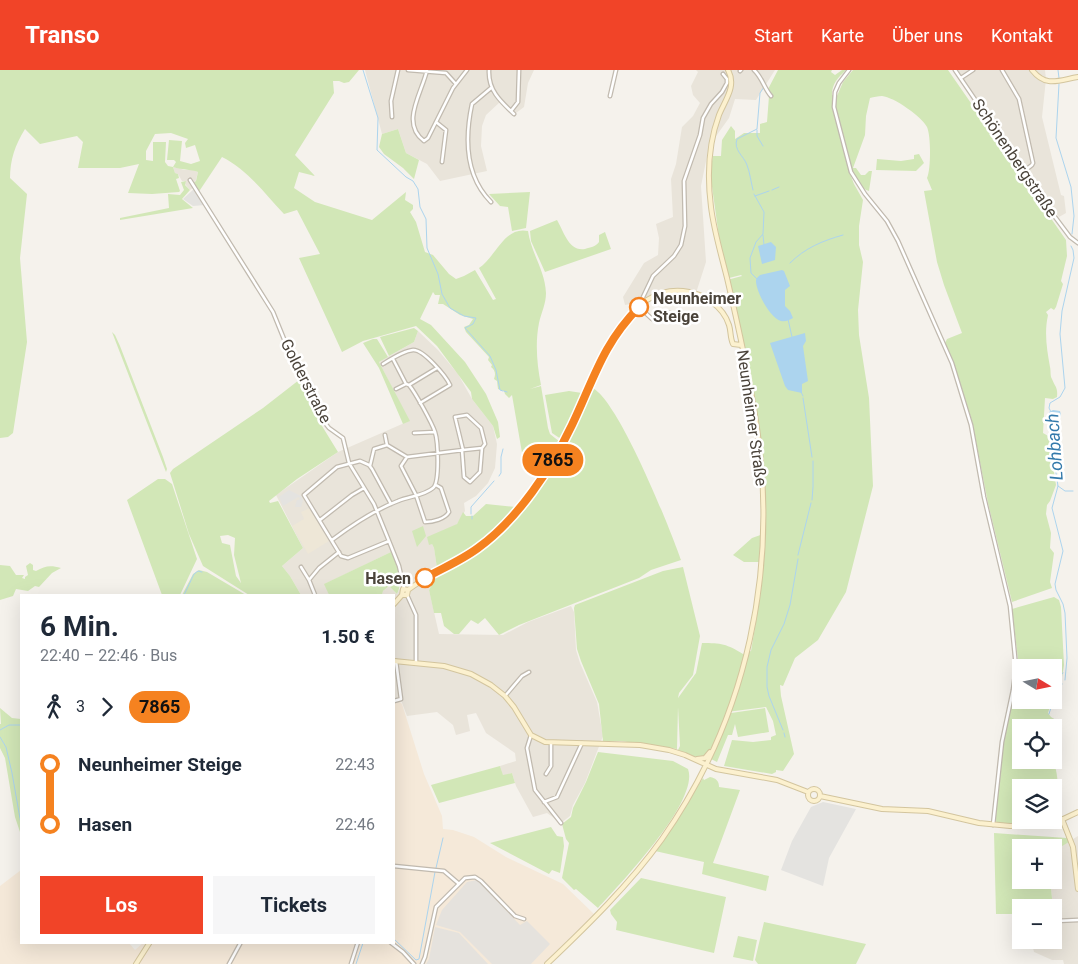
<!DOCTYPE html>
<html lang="de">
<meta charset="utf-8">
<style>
body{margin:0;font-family:Roboto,sans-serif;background:#f6f6f7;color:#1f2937;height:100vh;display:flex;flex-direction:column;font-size:19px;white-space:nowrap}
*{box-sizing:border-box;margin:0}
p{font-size:16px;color:#747a83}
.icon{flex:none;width:28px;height:28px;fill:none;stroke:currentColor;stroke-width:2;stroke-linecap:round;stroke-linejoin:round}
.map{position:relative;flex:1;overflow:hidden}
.sheet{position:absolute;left:20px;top:524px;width:375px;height:350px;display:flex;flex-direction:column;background:#fff;border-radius:0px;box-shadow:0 5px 20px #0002}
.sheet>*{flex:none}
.badge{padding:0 10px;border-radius:16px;font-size:18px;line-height:32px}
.needle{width:32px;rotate:100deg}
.controls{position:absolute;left:1012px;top:589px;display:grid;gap:10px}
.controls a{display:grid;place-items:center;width:50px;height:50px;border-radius:0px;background:#fff;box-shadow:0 5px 20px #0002;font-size:25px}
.map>.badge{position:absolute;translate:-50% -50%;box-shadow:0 0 0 2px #fff}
.legs{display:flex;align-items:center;gap:8px;height:55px;padding:0 20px;font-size:16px}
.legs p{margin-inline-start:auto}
.headline{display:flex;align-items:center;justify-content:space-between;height:85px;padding:0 20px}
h1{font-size:28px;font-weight:700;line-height:38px}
.cta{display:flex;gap:10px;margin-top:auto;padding:10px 20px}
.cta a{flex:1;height:58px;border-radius:0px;background:#f14428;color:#fff;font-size:20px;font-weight:700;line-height:58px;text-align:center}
.cta a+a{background:#f6f6f7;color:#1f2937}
ul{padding:0 20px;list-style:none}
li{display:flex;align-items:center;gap:18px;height:60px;font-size:19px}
li i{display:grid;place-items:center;width:8px;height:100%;margin:0 6px;background:currentColor}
li i::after{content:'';width:12px;height:12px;margin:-6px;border:4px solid;border-radius:50%;background:#fff}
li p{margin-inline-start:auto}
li:first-child i{background:linear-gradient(#0000 50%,currentColor 0)}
li:last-child i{background:linear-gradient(currentColor 50%,#0000 0)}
header{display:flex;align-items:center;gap:30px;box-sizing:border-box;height:70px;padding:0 25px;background:#f14428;color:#fff}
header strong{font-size:24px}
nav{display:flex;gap:28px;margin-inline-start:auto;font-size:18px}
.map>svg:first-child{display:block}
.residential{fill:#e9e4da}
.commercial{fill:#f5e9d9}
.industrial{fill:#e5e2dd}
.education{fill:#eee7d7}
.green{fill:#d2e7b7;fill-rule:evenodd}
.parking{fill:#e4e3e0}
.water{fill:#acd4ee}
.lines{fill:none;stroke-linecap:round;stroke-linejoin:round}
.stream{stroke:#acd4ee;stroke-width:1}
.street-casing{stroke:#c1baaf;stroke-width:5}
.secondary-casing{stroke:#d3c59e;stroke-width:6}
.street{stroke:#fff;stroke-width:2.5}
.secondary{stroke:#fcf1cf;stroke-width:4}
.line-1-casing{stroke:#fff;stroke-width:11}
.line-1{stroke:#f58220;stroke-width:8}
.stop-1-dot{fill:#fff;stroke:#f58220;stroke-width:2.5}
.labels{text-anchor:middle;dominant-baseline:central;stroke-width:5;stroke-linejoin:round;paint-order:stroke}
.street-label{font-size:16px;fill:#4a433a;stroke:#fff}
.stop-label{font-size:16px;font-weight:bold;fill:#4a433a;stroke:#fff;text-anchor:start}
.water-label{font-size:18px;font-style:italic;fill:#347aab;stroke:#fff}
</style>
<header>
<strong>Transo</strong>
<nav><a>Start</a><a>Karte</a><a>Über uns</a><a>Kontakt</a></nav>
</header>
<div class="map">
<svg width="1078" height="894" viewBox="0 0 1078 894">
<rect width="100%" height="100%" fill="#f5f2ec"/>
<path class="residential" d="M365 0H534L528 13 524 37 516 43 500 32 486 45 482 56 481 76 487 101 440 111 427 94 406 83 398 59 382 64Z
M696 0H775L756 30 735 29 729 48 709 76 701 116 706 192 696 223 681 218 662 222 644 229 636 234V233L625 235 623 227 644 193 658 185 659 168 656 154 673 147 671 109 676 94 682 57 693 46 700 33 693 25 691 16 698 2Z
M958 0H1045L1046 9 1042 47 1061 125 1064 126 1066 143 1059 147 978 33Z
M173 97 185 100H192L198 102 194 117 190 120 185 114 186 111H182L178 104 175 103Z
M418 261 438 280 458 304 472 329 493 356 497 374 495 398 488 413 476 426 464 433 465 441 457 454 432 474 434 478 438 504 429 520 439 564 503 565 528 552 563 539 571 536 574 542 576 580 580 593 597 632 603 666 585 713 573 735 570 746 561 753 547 743 533 747 516 716 512 703 503 706 500 696 516 691 515 683 486 663 476 643 467 645 470 661 456 665 453 655 437 642 407 646 401 630 394 631V525H382L383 521 389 516 397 524 401 516 397 495 391 482 325 514 329 525H301L290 506 282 496 303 478 276 425 338 382 409 351 379 292 414 272Z
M1078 766V894H1064L1063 890H1052L1034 882 1031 870H1054V838L1051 837H1053L1050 810H1054V781Z"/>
<path class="commercial" d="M400 632 402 634 424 704 442 746 443 759 453 760 474 767 506 787 563 814 594 844 543 894H0V816L21 800V872L129 873 135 880 144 872H394V633Z"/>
<path class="industrial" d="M477 810 520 855 527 851 550 874 531 894H492L460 862 436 855 442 840 467 812Z
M435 857 459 863 488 894H426L429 889Z"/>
<path class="education" d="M310 438 329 471 308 484 292 456 304 449 301 442Z"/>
<path class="green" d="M0 0H359L349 12 344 13 339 11H333L334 23 295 85 315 106 299 102 294 118 315 132 372 150 406 122 405 130 413 135V139L410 142 416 152 425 182 433 185 449 204 456 209 464 206 475 200 493 230 496 229 479 198C496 187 504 156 528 161 531 183 545 200 546 223 546 234 541 243 539 253 535 273 537 295 541 315L530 319 541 316 548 358 550 364 560 372 544 399 525 400 512 325 509 328 505 324 504 321 498 319 497 311 494 309C496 304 495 300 491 297L492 295 488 290 489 287 466 262 464 257 469 255 473 249 460 245 443 234H438L440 225H435L433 222 420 249 431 255 465 292 486 324 498 352 500 367 497 369 493 356 472 329 471 322 437 276 416 256 363 271 342 282 299 188 320 184 297 140 284 144C265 124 248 100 222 87L198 123 192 114 196 111 198 102C190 99 182 100 173 97L175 103 178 104 179 108 176 109 180 121 179 122 152 124 128 123 139 94 120 98H78L83 72 77 66 40 74 25 59C15 75 10 90 10 108L27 124 20 188 27 272 13 363 8 367 0 368ZM171 63 188 69 185 73 186 78 195 75 200 91 191 94 180 91 182 71 169 70 167 90H174L176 92 173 97 168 96 165 92 166 72H153V91L146 90V81L155 64Z
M778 0H832L831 2 835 5 842 0H846C838 8 832 13 832 25L837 26 843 12 853 0H948L1066 170 1067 186 1061 211 1063 214 1056 237 1054 240 1051 238 1046 242 1048 245C1044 263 1047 280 1050 297 1051 301 1050 306 1052 309 1055 317 1058 317 1057 327L1053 329 1045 328 1043 363 1050 367 1051 391 1053 396 1056 415 1050 431 1047 435 1046 444 1051 463 1050 478 1054 483 1050 512 1052 518 1012 532 988 433 972 351 958 307 945 273 947 269 962 263 944 215 937 192 924 121 932 120 927 108C931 99 931 66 927 57 922 47 894 27 882 26 878 26 874 27 870 28L866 46 865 65 853 98H856L861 105H865L869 101H872L869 121C860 119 855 107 852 99L849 101 854 114 863 130 859 156V175L863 192 858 240 859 265 869 328 873 416 846 522 818 570 795 588 783 616 780 615 781 626 794 684 783 701 776 700V702L772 704 724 696 732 670 753 672 771 670V667L776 665 773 651 766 637 727 642 712 677 702 687H696L678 680 680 676 678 637 677 679 621 671H603L599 634 581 591 577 579 574 538 575 535 663 501 683 497 700 566 693 605 679 623 678 628 696 603 702 573C721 573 727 574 743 584L751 581 760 527 764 492H744L733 485 752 468 766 463 763 398 756 351 727 210 742 206 741 205 729 208 719 167 710 102 713 86H721L722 70 731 56 735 61V69L744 63H760V54L767 52 769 26 766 23Z
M398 59 406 83 419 90 414 109 403 98 384 84 379 77 382 64Z
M919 84 924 93 916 101 876 100 877 89 901 91 914 89V85Z
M186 111 185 115 190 120 182 129 193 138 120 150V148L169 138 168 124 180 125 184 120 181 112Z
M530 122 526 158 512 161 508 137 500 136 489 124Z
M557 150C564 162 569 182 585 179 591 177 595 177 599 172V165L605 162 611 179 545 202 531 171 530 161Z
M414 258 418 261 414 272 389 286 380 267Z
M112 262 115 265 120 276 163 387 167 399 166 402Z
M373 269H377L388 287 379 292 410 351 403 354 379 298 363 273Z
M299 310H303L324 353 322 356 338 382 297 409 269 431 270 433 278 431 303 478 282 496 290 506 301 525H249L203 496 189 464 170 403 173 399 263 338ZM228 465 235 468 234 485 241 513 236 506 230 475 222 473 220 466Z
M590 317C616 323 671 461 681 490L651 500 639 508 519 555 499 565 485 548 478 554 471 550 459 564H454L444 556 441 543H434L429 520 438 503 491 469 543 408 557 388Z
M569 321 582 323 561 369 552 363 545 325Z
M158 409H165L172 414 197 489 180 525H162L127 430Z
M486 434 516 437 488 466 474 478 437 498 434 478 432 474 429 475 427 467 457 454 463 442 466 446H473Z
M423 456 426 466 417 477 412 461Z
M391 482C398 496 404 510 397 524L389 516 383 521 382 525H329L324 514Z
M30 493 33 495V500L36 501C45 496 50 495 61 498L52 503 39 517 35 516 28 521 16 519 13 526 0 530V495L10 496 16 505H24L22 508 25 509V507L28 505 26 496Z
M199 500 207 502 246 525H182L193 504Z
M1054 527 1059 530 1061 537 1064 595 1062 607V612L1059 614 1054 625V598H1021V630H1052L1048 643 1051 647 1056 650 1055 682 1054 658H1021V690H1052C1060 701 1058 733 1058 747 1045 759 1014 755 997 754L995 748 1003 670 1017 606 1018 589 1012 539ZM1021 718H1054V750H1021Z
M0 638 12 648 21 649V765L15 747 5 688 0 678V654H1Z
M765 638 769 662 738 667 735 654 732 665H728L717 692 711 689 731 643Z
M598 682 673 691 688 699C700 731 619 815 598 838L576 819 574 820 562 808 569 773 566 769 562 754 571 747 573 738 586 712Z
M500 696 503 705 512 703 515 713 439 733 431 715Z
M710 707C716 708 719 711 719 717L740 720 713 793 769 806 766 821 702 804 704 792 655 781 703 708 704 710Z
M551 757 557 766 563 767 564 776 560 803 552 800 549 804 490 773Z
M994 763 1067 768 1069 772 1054 781V778H1021V810H1050L1053 837 1021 838V844H996Z
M641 808 726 827 714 883 616 860 617 852 611 844 610 840Z
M764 852 866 874 856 894H758L755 890Z
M738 866 757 870 753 891 733 887Z"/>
<path class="parking" d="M195 118 205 135 193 136 183 129Z
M289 420 301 426 303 430 301 437H295L297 430H299L300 428 298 427 283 436 279 427Z
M823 732 856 739 829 788 823 816 781 800 792 771 811 737Z"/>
<path class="water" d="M771 172 776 177 775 190 762 194 758 176Z
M782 200 784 201 790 216 785 220V236L790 241 793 248C789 250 786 252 781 251 770 248 757 223 756 212 756 208 757 208 760 205Z
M805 263 806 271 803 276 808 311 802 314V323L788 320 785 316 770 273Z
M1053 340 1060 341 1061 345 1055 363C1049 358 1048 350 1049 342Z"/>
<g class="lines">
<path class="stream" d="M363 0 378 48 377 80 406 107 413 111 418 119 420 137 426 149 427 178 438 204 442 224 450 238 464 246 476 248 473 254 465 258 490 286 496 300 500 320 503 321
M1058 0 1059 8
M1059 14 1056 68 1071 117 1074 146 1072 164
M757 60V66L763 76
M753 120C751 112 750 103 747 95 744 86 733 80 737 69L757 59 760 23 764 17
M772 120 779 117
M754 124 764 142 763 164 756 172 750 188 751 203 757 209
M755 126 769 121
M763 165 764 175
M790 193C805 178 822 171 843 165
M788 249 792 267
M504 321 507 322
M801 322 803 326
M803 328 812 387
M1051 342 1049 338 1050 333 1060 327 1065 318 1060 264 1062 241 1074 188 1073 180 1071 176
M1053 361 1052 377 1058 416 1052 438 1063 481 1055 514 1056 520 1063 534 1065 543 1067 588 1065 610
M499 406 501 403V387L503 379
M1058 416 1065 421H1073
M812 430 813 417V391
M471 444V437L494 411
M472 446V449
M798 485 811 433
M184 525 194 504 198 501 202 502
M1054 608 1063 603
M1054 630 1062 614
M1049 644 1053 631
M0 660 9 655H21
M783 660 769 626 767 617V597L771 580 784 554 790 535 798 489
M784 663 785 667
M0 667 6 677 12 703 21 754
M436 798 443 768
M394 869 416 890 419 889 435 802
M356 894 363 873"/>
<defs>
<path id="street" d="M408 0 446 3 456 14
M427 0C422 23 400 53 424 71L428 68 453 18 467 0
M489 0C488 20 500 31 514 44
M754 0C762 7 764 18 771 26
M849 0 839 13 835 22 834 37 851 102 865 124 887 151 898 171 952 293 971 355 984 427 1010 536 1016 597 1013 620 1002 672 993 755
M955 0 1052 143 1070 167 1078 173
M1002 0 1019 29 1033 93 1032 95 1023 102
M740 1 741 0
M961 8 973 0
M491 18 472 34C465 67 465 106 491 132
M610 26 616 0
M511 41 518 32 519 0
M392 47 391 31 398 0
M436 52 446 60 442 92
M190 110 273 242 286 274 325 353 329 358 343 368 349 393 374 434 389 471 399 496 404 518
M643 233V227L653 206 674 186 681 175 685 156 684 111 700 65 703 48 711 34 722 22 727 13V9L723 4
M639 237 652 249 669 243 674 244
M393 289 406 314
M383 294C391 289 403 281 413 280 423 279 446 306 450 315L420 333
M409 315 437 298
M414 363 435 362
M385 365 387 375
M462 380 464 407 470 412 480 402 482 378
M370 396 374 379 387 375 407 387
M436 415 441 418 449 442C445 449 433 452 425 452L416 425 401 396 407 387 463 380 455 347 467 345 481 358 485 374 482 378 463 380
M320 450 352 425 364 418
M332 470C352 455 374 440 398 431 409 426 424 426 433 418 440 412 438 371 435 362 432 353 415 322 409 315L406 314 396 319
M389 471 348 488 341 486 304 425 337 397 360 391 369 395 372 399 391 434
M301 497 309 510
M315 525 309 510 319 498 339 482
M407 525 416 545V592
M505 626 522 606 529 602
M394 631 401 629 396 591
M531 665 527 678 535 720 561 753
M546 704 551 696V673
M544 732 557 727 582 673
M394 796 444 801 458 813
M1054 852 1056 851 1078 850
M1047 870V874
M390 872 403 882 414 894
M229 894 241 872
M351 894 358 872
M422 894 425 887 436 837 465 808 475 807 481 811 515 846 524 849"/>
<path id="secondary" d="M1032 0C1046 18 1059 10 1078 7
M408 520C427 505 450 497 470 484 494 469 513 445 531 423 548 402 560 379 572 355 592 311 621 215 683 221 703 223 723 236 729 255 731 261 730 268 733 274L741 275
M394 534 402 525 403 519 408 520 407 525H402
M394 591 444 596 471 604 491 615 505 626 514 637 531 665 545 672 640 675 669 680 685 685 716 699 777 710 808 722
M697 689 705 688 710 682
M808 725a6 6 0 1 1 12 0a6 6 0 1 1-12 0Z
M820 726 882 739 928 741 979 753 1010 756 1039 755 1061 750 1078 742
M1062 749 1073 777 1078 819
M136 894 150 872
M547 894C588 855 629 815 662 769 748 647 779 498 756 351 749 303 738 255 727 208 721 184 714 161 711 137 707 106 708 75 719 45 725 30 737 16 728 0"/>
</defs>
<use href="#street" class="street-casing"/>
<use href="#secondary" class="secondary-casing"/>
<use href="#street" class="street"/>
<use href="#secondary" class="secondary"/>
</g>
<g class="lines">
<defs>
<path id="line-1" d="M425 508C443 498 462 490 478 478 518 449 551 399 572 355 594 309 602 275 639 237"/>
</defs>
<use href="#line-1" class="line-1-casing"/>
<use href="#line-1" class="line-1"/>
</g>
<g class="stop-1-dot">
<circle cx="639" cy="237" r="9"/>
<circle cx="425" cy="508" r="9"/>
</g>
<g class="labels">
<g class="street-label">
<text transform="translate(1015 88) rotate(56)">Schönenbergstraße</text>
<text transform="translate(306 311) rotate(63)">Golderstraße</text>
<text transform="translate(752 348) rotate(82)">Neunheimer Straße</text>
</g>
<g class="stop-label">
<text x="653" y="228">Neunheimer<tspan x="653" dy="18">Steige</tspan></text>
<text x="411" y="508" text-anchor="end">Hasen</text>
</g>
<g class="water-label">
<text transform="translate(1054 377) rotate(-94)">Lohbach</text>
</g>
</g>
</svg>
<div class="controls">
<a><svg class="needle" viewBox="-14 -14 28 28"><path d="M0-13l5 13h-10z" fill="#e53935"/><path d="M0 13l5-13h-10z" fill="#747a83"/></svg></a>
<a><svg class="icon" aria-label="locate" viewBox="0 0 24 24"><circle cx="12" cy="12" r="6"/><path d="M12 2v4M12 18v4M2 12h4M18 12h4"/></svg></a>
<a><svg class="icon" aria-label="layers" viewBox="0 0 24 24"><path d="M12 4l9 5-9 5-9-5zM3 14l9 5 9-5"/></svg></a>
<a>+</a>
<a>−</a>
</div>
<b class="badge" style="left:553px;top:390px;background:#f58220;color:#111">7865</b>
<section class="sheet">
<div class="headline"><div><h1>6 Min.</h1><p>22:40 – 22:46 · Bus</p></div><b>1.50 €</b></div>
<div class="legs"><svg class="icon" aria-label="walk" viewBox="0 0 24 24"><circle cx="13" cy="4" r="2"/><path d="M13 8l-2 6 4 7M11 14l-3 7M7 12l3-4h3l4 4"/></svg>3<svg class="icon" aria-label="forward" viewBox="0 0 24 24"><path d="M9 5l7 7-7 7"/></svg><b class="badge" style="background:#f58220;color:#111">7865</b></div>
<ul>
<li><i style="color:#f58220"></i><b>Neunheimer Steige</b><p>22:43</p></li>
<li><i style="color:#f58220"></i><b>Hasen</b><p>22:46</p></li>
</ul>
<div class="cta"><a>Los</a><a>Tickets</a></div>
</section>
</div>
